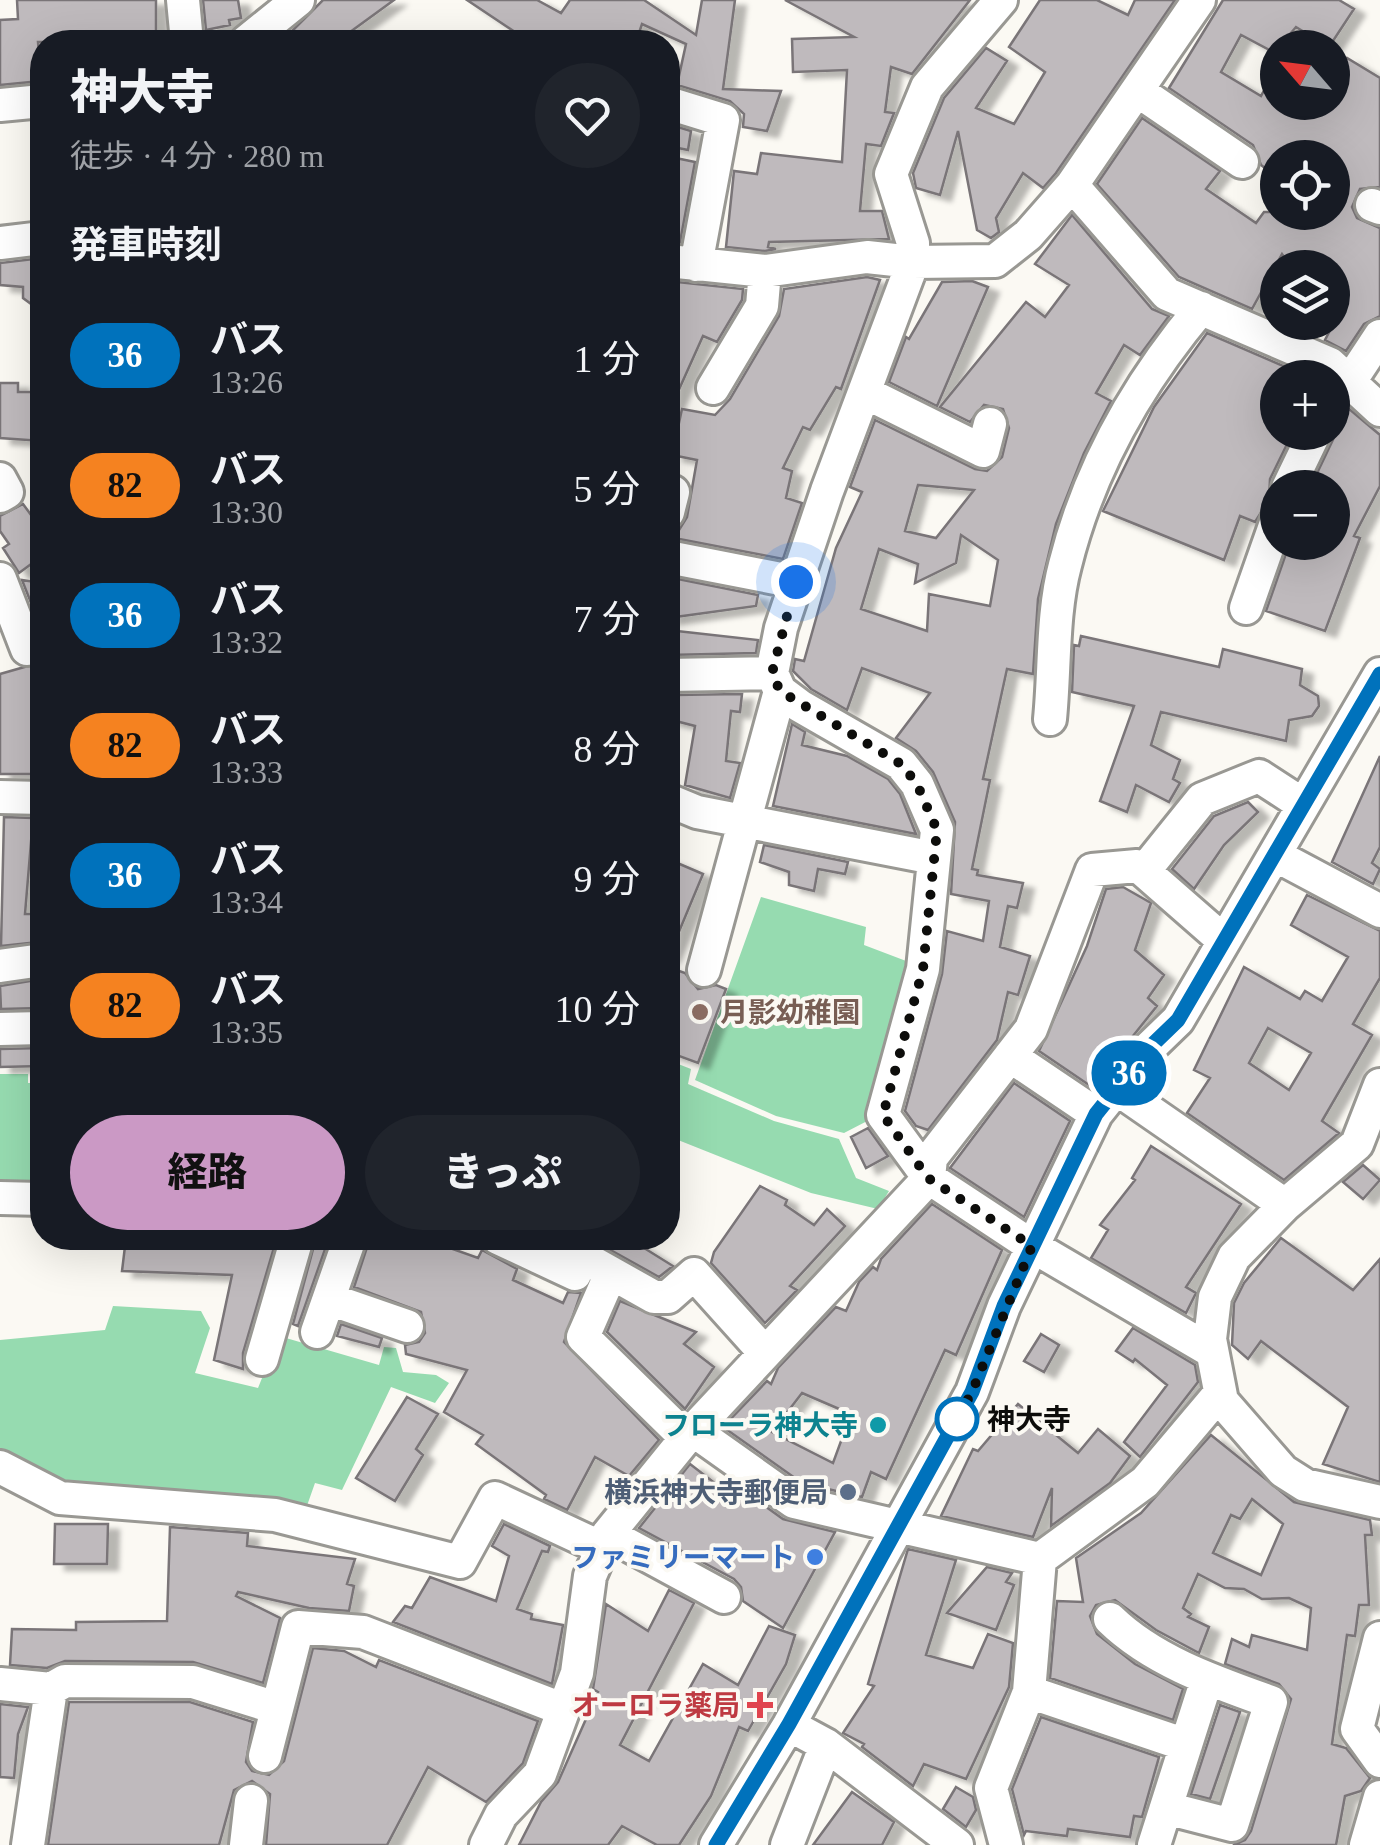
<!DOCTYPE html>
<html lang="ja">
<meta charset="utf-8">
<style>
body{margin:0;font-family:"Times New Roman","Noto Sans JP",serif;background:#20242c;color:#f1f3f6;height:100vh;display:flex;flex-direction:column;font-size:38px;white-space:nowrap}
*{box-sizing:border-box;margin:0}
p{font-size:32px;color:#9ea1a6}
.icon{flex:none;width:55px;height:55px;fill:none;stroke:currentColor;stroke-width:2;stroke-linecap:round;stroke-linejoin:round}
.map{position:relative;flex:1;overflow:hidden}
.side{position:absolute;left:30px;top:30px;width:650px;height:1220px;display:flex;flex-direction:column;background:#171b24;border-radius:40px;box-shadow:0 10px 40px #0002}
.side>*{flex:none}
.badge{padding:0 20px;border-radius:32px;font-size:35px;line-height:65px}
.needle{width:65px;rotate:298deg}
.fabs{position:absolute;left:1260px;top:30px;display:grid;gap:20px}
.fabs a{display:grid;place-items:center;width:90px;height:90px;border-radius:50%;background:#171b24;box-shadow:0 10px 40px #0002;font-size:50px}
.you{position:absolute;width:50px;height:50px;margin:-25px;border:8px solid #fff;border-radius:50%;background:#1a73e8;box-shadow:0 0 0 15px #1a73e833}
.map>.badge{position:absolute;translate:-50% -50%;box-shadow:0 0 0 5px #fff}
h2{padding:0 40px;font-size:38px;line-height:90px}
.round{display:grid;place-items:center;flex:none;width:105px;height:105px;border-radius:52px;background:#20242c}
.overview{display:flex;align-items:center;justify-content:space-between;height:170px;padding:0 40px}
h1{font-size:48px;font-weight:800;line-height:75px}
.action{display:flex;gap:20px;margin-top:auto;padding:20px 40px}
.action a{flex:1;height:115px;border-radius:60px;background:#cb99c5;color:#111;font-size:40px;font-weight:800;line-height:115px;text-align:center}
.action a+a{background:#20242c;color:#f1f3f6}
ul{padding:0;list-style:none}
li{display:flex;align-items:center;gap:30px;height:130px;padding:0 40px}
li div{flex:1}
li b{display:block;font-size:38px}
li em{font-style:normal}
li .badge{min-width:110px;font-weight:700;text-align:center}
.map>svg:first-child{display:block}
.green{fill:#96dbb0}
.building{fill:#bfbabd;stroke:#7a7578;stroke-width:2.5;fill-rule:evenodd;filter:url(#shadow)}
.lines{fill:none;stroke-linecap:round;stroke-linejoin:round}
.minor-casing{stroke:#999893;stroke-width:38}
.minor{stroke:#fff;stroke-width:32}
.line-casing{stroke:#fff;stroke-width:22}
.line{stroke:#0072bc;stroke-width:15}
.walk{stroke:#0d0d0b;stroke-width:10;stroke-dasharray:0 18}
.education-dot{fill:#8d6e63;stroke:#fbf9f3;stroke-width:4}
.stop-dot{fill:#fff;stroke:#0072bc;stroke-width:5}
.culture-dot{fill:#0f9aa8;stroke:#fbf9f3;stroke-width:4}
.service-dot{fill:#5c6f8a;stroke:#fbf9f3;stroke-width:4}
.shop-dot{fill:#3f7fe0;stroke:#fbf9f3;stroke-width:4}
.health-dot{fill:#e0444e;stroke:#fbf9f3;stroke-width:4}
.labels{text-anchor:middle;dominant-baseline:central;stroke-width:8;stroke-linejoin:round;paint-order:stroke}
.education-label{font-size:28px;font-weight:bold;fill:#785e54;stroke:#fbf9f3;text-anchor:start}
.stop-label{font-size:28px;font-weight:bold;fill:#0d0d0b;stroke:#fbf9f3;text-anchor:start}
.culture-label{font-size:28px;font-weight:bold;fill:#0d838f;stroke:#fbf9f3;text-anchor:end}
.service-label{font-size:28px;font-weight:bold;fill:#4e5e75;stroke:#fbf9f3;text-anchor:end}
.shop-label{font-size:28px;font-weight:bold;fill:#366cbe;stroke:#fbf9f3;text-anchor:end}
.health-label{font-size:28px;font-weight:bold;fill:#be3a42;stroke:#fbf9f3;text-anchor:end}
</style>
<div class="map">
<svg width="1380" height="1845" viewBox="0 0 1380 1845">
<defs>
<filter id="shadow"><feDropShadow dx="11" dy="6" stdDeviation="2.5" flood-color="#0004"/></filter>
</defs>
<rect width="100%" height="100%" fill="#fbf9f3"/>
<path class="green" d="M761 897 866 927 864 945 914 964 873 1118 844 1133 776 1116 695 1080Z
M668 1060 691 1069 688 1084 774 1121 839 1139 856 1178 889 1191 878 1209 811 1193 668 1136Z
M0 1074H28V1083H42V1191H0Z
M113 1306 201 1311 210 1328 195 1373 258 1388 279 1336 379 1365 384 1347 396 1348 403 1372 436 1375 449 1383 435 1403 391 1387 342 1490 315 1483 303 1517 60 1492 0 1460V1340L105 1330Z"/>
<path class="building" d="M17 0H156V42H38L41 81 0 85V20L18 19Z
M203 0H238L241 18 229 20 230 25 206 30Z
M323 0H394L346 35 352 42H301L292 31Z
M467 0H537L561 13 570 0H644L696 35 702 0H735L723 89 781 91 767 131 743 127 744 114 730 101 677 85 686 44 642 24 636 42H530Z
M785 0H970L912 74 891 67 885 112 894 113 881 146 866 144 860 211H882L889 239 769 242 768 247 776 249 765 251 726 247 734 171 757 174 761 153 842 162 847 70 793 72 792 39 854 37Z
M1040 0H1097L1128 15 1135 0H1175L1056 173 1043 188 1023 173 996 218 999 232 991 238 977 230 958 131 940 195 916 188 913 173 944 98 986 48 1007 61 976 108 1014 124 1045 72 1009 47Z
M1223 0H1339L1354 9 1329 47 1296 27 1278 48 1277 54 1241 35 1221 72 1261 96 1278 64V102H1332V82L1347 58 1380 78V187L1360 189 1352 207 1357 218 1380 228V316L1364 324 1346 351 1325 340 1348 296 1332 287V268H1292L1282 254 1252 309 1179 277 1097 184 1142 118 1220 171 1206 189 1256 223 1264 212H1332V194L1345 180 1332 171V158H1278V178L1261 165 1253 145 1169 88Z
M668 124 691 131 688 150 668 146Z
M671 157 695 162 680 242 668 241Z
M1072 215 1152 309 1169 316 1140 355 1124 345 1096 393 1111 401 1084 453 1056 524 1038 599 1033 674 1007 669 983 779 990 780 972 869 978 870 977 875 1023 883 1017 908 1008 906 1000 947 1030 956 1018 995 1008 992 997 1040 928 1130 916 1126 905 1111 942 974 947 931 983 941 989 901 951 894 955 822 933 772 916 751 896 738 930 693 862 668 847 710 811 689 793 671 795 659 804 661 836 548 862 492 850 487 875 420 975 469 987 471 1002 457 1009 428 1003 409 984 405 970 422 940 407 1026 302 1045 317 1069 285 1035 264ZM918 485 974 490 936 538 905 531ZM961 535 998 560 990 606 929 594 927 631 861 609 879 549 918 564 915 583 956 563Z
M42 258V312L23 298V287L0 285V263Z
M867 277 880 280 841 389 836 387 810 430 803 427 783 468 792 471 786 498 802 503 783 559 674 538 687 517 697 460 672 455 682 409 715 415 730 399 779 316 784 289Z
M668 281 743 289 742 300 717 342 703 336 668 414Z
M972 281 988 287 937 406 889 382 906 337 909 339 942 282Z
M1207 333 1311 378H1278V432H1293L1270 479 1269 500 1255 522 1240 516 1224 560 1103 511 1154 407Z
M0 383H18V392H42V441L0 438Z
M1348 408 1380 435V486L1354 536 1360 538 1325 631 1266 611 1290 542H1332V488H1310Z
M23 504 42 530V556L19 573 3 548 9 544 0 531V516Z
M668 577 758 595 756 606 668 618Z
M22 580 42 583V610L33 608Z
M668 630 758 640 756 653 668 655Z
M1081 636 1219 667 1223 649 1302 669 1300 685 1318 696 1319 706 1312 716 1289 720 1286 741 1161 712 1151 745 1180 760 1173 779 1180 783 1169 802 1136 785 1127 812 1100 801 1134 706 1072 692 1074 645 1079 646Z
M42 662V774H0V674Z
M742 694 740 712 731 711 726 761 740 763 730 798 685 785 695 726 668 719 673 695Z
M792 724 805 732 802 745 847 756 888 779 900 794 916 834 773 806Z
M1380 756V847L1372 863 1380 869 1373 884 1332 862Z
M1248 802 1258 812 1224 845 1194 889 1172 869 1214 816Z
M4 817 33 818 25 914H40L39 942 1 946Z
M764 845 848 862 845 874 818 869 814 891 789 885V872L760 862Z
M668 859 703 874 668 958Z
M1123 887 1151 903 1135 950 1164 975 1148 998 1157 1006 1092 1087 1039 1051 1087 946 1106 889Z
M1307 895 1380 931V978L1353 1024 1372 1035 1322 1121 1339 1133 1284 1180 1187 1113 1210 1078 1194 1070 1244 967 1300 999 1305 991 1322 1001 1348 957 1291 925ZM1268 1028 1311 1053 1289 1090 1249 1063Z
M668 967 685 973 698 989 716 985 726 989 698 1063 668 1052Z
M42 979V1008L1 1009 0 986Z
M42 1048V1066L0 1067V1049Z
M1014 1083 1070 1121 1024 1217 950 1168Z
M868 1128 888 1156 866 1168 851 1137Z
M1151 1146 1241 1204 1186 1287 1196 1293 1186 1313 1091 1258 1108 1230 1100 1225 1135 1180 1132 1178Z
M1363 1165 1380 1180 1363 1199 1343 1182Z
M760 1186 787 1200 785 1205 814 1225 827 1209 845 1226 790 1286 797 1290 765 1323 711 1263 714 1252Z
M932 1204 1002 1250 956 1355 945 1350 886 1479 871 1472 862 1497 802 1483 723 1427 767 1381 771 1384 778 1368 836 1307 846 1311 859 1282 873 1267 877 1270 881 1259ZM802 1393 851 1414 833 1463 772 1432Z
M126 1238H249L275 1244 243 1353V1369L214 1360 232 1275 122 1271Z
M316 1238H329L298 1326 293 1324Z
M370 1238H435L433 1242 478 1258 482 1250 517 1269 513 1280 563 1303 568 1292 581 1293 564 1342 659 1440 629 1476 595 1457 567 1510 544 1499 546 1495 476 1444 483 1435 444 1412 467 1370 406 1354 405 1345 419 1342 425 1333 421 1312 354 1287Z
M589 1238H628L673 1266 659 1277Z
M1281 1238 1353 1290 1380 1259V1482L1323 1464 1348 1407 1261 1341 1248 1359 1232 1345 1234 1303 1244 1283Z
M620 1301 696 1332 684 1344 714 1367 685 1409 607 1332Z
M341 1324 382 1338 379 1347 337 1336Z
M1133 1328 1195 1365 1198 1382 1140 1457 1124 1442 1167 1385 1135 1359 1133 1362 1116 1351Z
M1041 1334 1059 1345 1044 1372 1024 1361Z
M407 1397 438 1414 416 1449 423 1455 395 1501 356 1478Z
M1018 1404 1078 1453 1098 1429 1130 1456 1110 1483 1051 1526 1052 1488 1033 1537 941 1516 973 1449 978 1451Z
M1211 1435 1294 1502 1370 1520 1372 1535H1365L1369 1605H1359L1355 1636 1347 1635 1332 1744 1346 1748 1370 1778 1361 1791 1345 1796 1336 1845H1233L1245 1840 1251 1831 1291 1699 1279 1684 1225 1664 1232 1639 1249 1647 1252 1635 1307 1650 1311 1608 1289 1598 1262 1599 1244 1589 1225 1588 1198 1574 1183 1608 1191 1614 1188 1617 1209 1627 1199 1653 1156 1630 1115 1600 1096 1605 1090 1616 1097 1634 1135 1664 1183 1689 1173 1720 1050 1678 1057 1601 1083 1602 1076 1558 1141 1513ZM1252 1499 1283 1524 1261 1575 1213 1553 1231 1515 1240 1519Z
M690 1464 738 1501 744 1491 783 1519 835 1532 783 1628 743 1601 741 1587 734 1579 639 1528Z
M55 1524H108L107 1564H54Z
M504 1524 550 1546 548 1552 542 1551 517 1609 532 1614 531 1619 563 1625 552 1684 393 1622 405 1606 412 1608 430 1577 496 1601 509 1556 492 1546Z
M170 1527 248 1533 247 1546 355 1559 347 1584 354 1586 349 1611 309 1608 238 1592 236 1596 280 1618 263 1683 193 1662 65 1661 47 1668 10 1665 12 1629 76 1630V1622L167 1621Z
M908 1549 956 1560 926 1655 973 1668 988 1634 1013 1643 1009 1687 966 1779 924 1764 913 1786 862 1747 864 1744 843 1733 874 1686 868 1684Z
M987 1567 1012 1573 1006 1582 1014 1585 996 1630 947 1613Z
M669 1590 694 1603 620 1745 649 1761 703 1664 738 1685 769 1626 795 1635 786 1664 748 1731 739 1727 711 1796 679 1845H657L622 1826 608 1845H519L541 1802 558 1782 598 1692 593 1689 606 1604 648 1631Z
M313 1648 344 1651 376 1667 379 1660 538 1721 523 1763 486 1802 428 1767 387 1845H266L270 1794 252 1781 234 1790 219 1845H48L69 1702H190L253 1722 246 1762 252 1771 269 1775 284 1761Z
M0 1704 28 1707 18 1734 14 1778 0 1777Z
M1220 1705 1240 1712 1210 1799 1191 1794Z
M1041 1717 1159 1757 1142 1817 1134 1816 1130 1837 1068 1829 1067 1836 1026 1831 1024 1835 1012 1789Z
M956 1787 973 1797 976 1810 966 1827 943 1809Z
M852 1792 894 1822 882 1845H813Z"/>
<g class="lines">
<defs>
<path id="minor" d="M183 0 187 42
M1001 0 927 87 891 174 913 243V262L827 491 781 628 772 673 780 691 800 706 901 764 917 784 937 830 923 969 883 1115 929 1178 1032 1246 1211 1351
M246 42 298 0
M1138 91 1242 162
M668 103 723 120 696 265
M0 105 42 101
M1072 185 1167 294 1330 364 1380 410
M1372 205 1380 208
M0 243 42 238
M668 261 765 271 867 257 913 262 995 261 1028 235 1072 185 1199 0
M1349 383 1380 336
M713 388 762 306 765 271
M866 393 983 451 990 424
M0 479 7 492 0 496
M1288 488 1315 432
M668 512 673 492
M668 557 796 582
M0 579 27 649
M1246 608 1278 517
M668 675 772 673
M1050 719C1055 669 1052 613 1065 565 1089 469 1138 383 1201 308
M0 797 42 798
M668 800 697 812 934 858
M1275 855 1380 911
M1144 871 1224 941
M0 966 35 961
M704 970 780 691
M0 1029 42 1028
M1010 1056 1096 1114
M1380 1085 1357 1144 1285 1205 1234 1257 1215 1297 1210 1339 1222 1401 1283 1471 1305 1485 1380 1502
M1116 1088 1285 1205
M0 1198 42 1199
M498 1238 575 1274
M549 1238 654 1297H668L694 1274 765 1353
M611 1273 583 1337 686 1438
M329 1299 407 1326
M317 1332 350 1238
M262 1359 297 1238
M694 1431 794 1502 1040 1559
M0 1467 60 1498 275 1515 460 1562 495 1498 602 1548
M608 1534 724 1597
M1110 1619C1153 1661 1215 1682 1271 1702L1232 1825 1166 1808
M1380 1638 1357 1729 1380 1761
M0 1684 51 1689
M1029 1692 1186 1745
M789 1725 826 1745 957 1845
M265 1756 298 1627 363 1632 562 1709
M28 1845 51 1689 65 1681 193 1682 277 1708
M246 1845 251 1801
M486 1845 501 1815 540 1774 577 1673 590 1576 608 1534 686 1438 929 1178 931 1158 1031 1029 1092 870 1137 866 1144 871 1202 799 1259 776 1302 804
M716 1845 789 1725 972 1392 1004 1306 1096 1114 1148 1049 1178 1020 1380 674
M787 1845 826 1745
M1006 1845 991 1788 1029 1692 1040 1559 1145 1482 1220 1393
M1154 1845 1207 1679
M1366 1845 1380 1797"/>
</defs>
<use href="#minor" class="minor-casing"/>
<use href="#minor" class="minor"/>
</g>
<g class="lines">
<defs>
<path id="line" d="M716 1845 789 1724 972 1392 1004 1306 1096 1114 1148 1049 1178 1020 1380 674"/>
</defs>
<use href="#line" class="line-casing"/>
<use href="#line" class="line"/>
<path class="walk" d="M796 582 772 673 780 691 901 764 917 784 937 830 923 969 883 1115 928 1178 1032 1246 972 1392 953 1426 957 1419"/>
</g>
<circle class="education-dot" cx="700" cy="1012" r="10"/>
<circle class="stop-dot" cx="957" cy="1419" r="20"/>
<circle class="culture-dot" cx="878" cy="1425" r="10"/>
<circle class="service-dot" cx="848" cy="1492" r="10"/>
<circle class="shop-dot" cx="815" cy="1557" r="10"/>
<path class="health-dot" d="M755 1690h10v10h10v10h-10v10h-10v-10h-10v-10h10z"/>
<g class="labels">
<g class="education-label">
<text x="720" y="1012">月影幼稚園</text>
</g>
<g class="stop-label">
<text x="987" y="1419">神大寺</text>
</g>
<g class="culture-label">
<text x="858" y="1425">フローラ神大寺</text>
</g>
<g class="service-label">
<text x="828" y="1492">横浜神大寺郵便局</text>
</g>
<g class="shop-label">
<text x="795" y="1557">ファミリーマート</text>
</g>
<g class="health-label">
<text x="740" y="1705">オーロラ薬局</text>
</g>
</g>
</svg>
<div class="fabs">
<a><svg class="needle" viewBox="-14 -14 28 28"><path d="M0-13l5 13h-10z" fill="#e53935"/><path d="M0 13l5-13h-10z" fill="#9ea1a6"/></svg></a>
<a><svg class="icon" aria-label="locate" viewBox="0 0 24 24"><circle cx="12" cy="12" r="6"/><path d="M12 2v4M12 18v4M2 12h4M18 12h4"/></svg></a>
<a><svg class="icon" aria-label="layers" viewBox="0 0 24 24"><path d="M12 4l9 5-9 5-9-5zM3 14l9 5 9-5"/></svg></a>
<a>+</a>
<a>−</a>
</div>
<div class="you" style="left:796px;top:582px"></div>
<b class="badge" style="left:1129px;top:1073px;background:#0072bc;color:#fff">36</b>
<section class="side">
<div class="overview"><div><h1>神大寺</h1><p>徒歩 · 4 分 · 280 m</p></div><a class="round"><svg class="icon" aria-label="heart" viewBox="0 0 24 24"><path d="M12 20l-8-8c-3-5 5-10 8-4 3-6 11-1 8 4z"/></svg></a></div>
<h2>発車時刻</h2>
<ul>
<li><span class="badge" style="background:#0072bc;color:#fff">36</span><div><b>バス</b><p>13:26</p></div><em>1 分</em></li>
<li><span class="badge" style="background:#f58220;color:#111">82</span><div><b>バス</b><p>13:30</p></div><em>5 分</em></li>
<li><span class="badge" style="background:#0072bc;color:#fff">36</span><div><b>バス</b><p>13:32</p></div><em>7 分</em></li>
<li><span class="badge" style="background:#f58220;color:#111">82</span><div><b>バス</b><p>13:33</p></div><em>8 分</em></li>
<li><span class="badge" style="background:#0072bc;color:#fff">36</span><div><b>バス</b><p>13:34</p></div><em>9 分</em></li>
<li><span class="badge" style="background:#f58220;color:#111">82</span><div><b>バス</b><p>13:35</p></div><em>10 分</em></li>
</ul>
<div class="action"><a>経路</a><a>きっぷ</a></div>
</section>
</div>
